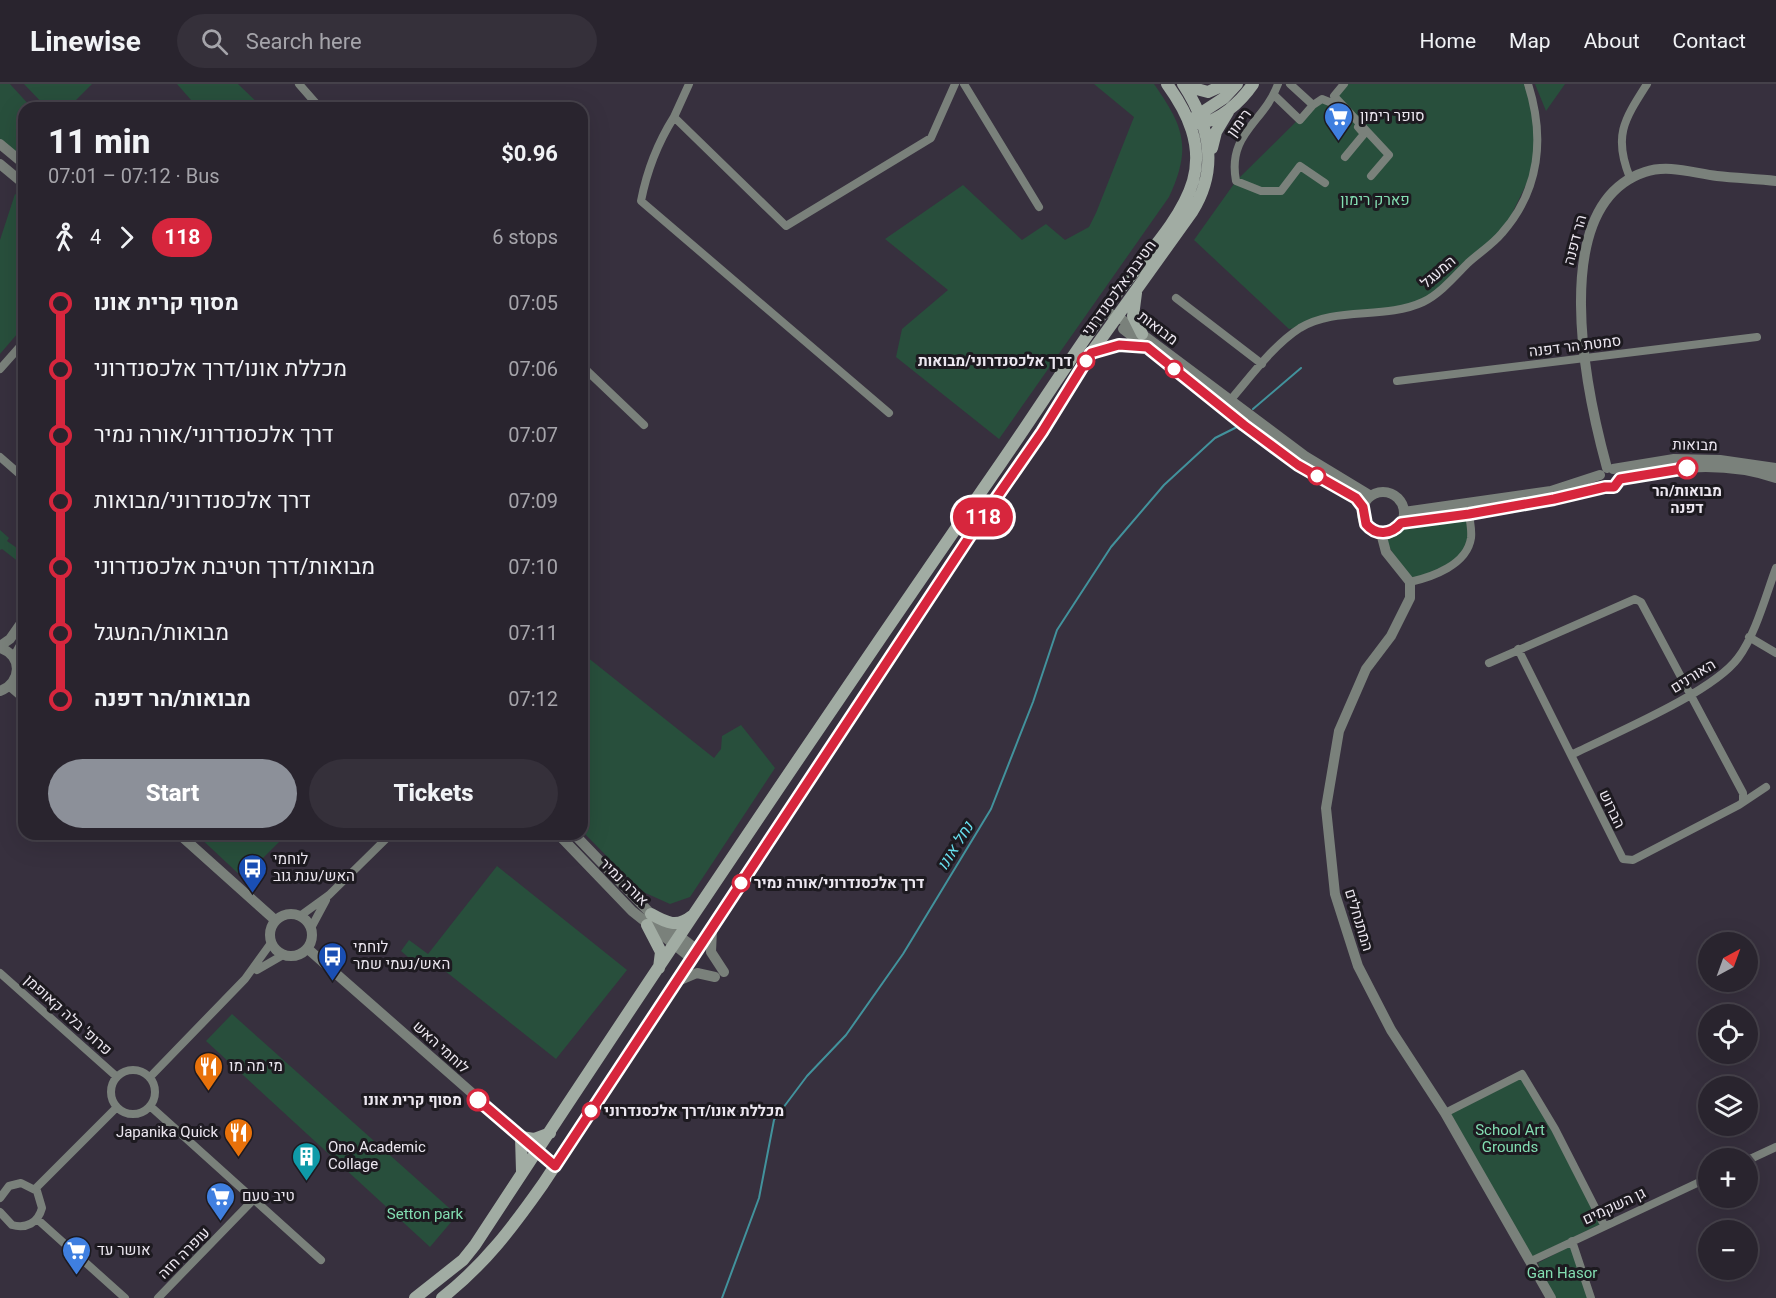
<!DOCTYPE html>
<meta charset="utf-8">
<style>
body{margin:0;font-family:Roboto,Heebo,sans-serif;background:#35303a;color:#f1f3f6;height:100vh;display:flex;flex-direction:column;font-size:22px;white-space:nowrap}
*{box-sizing:border-box;margin:0}
p{font-size:20px;color:#a5a4aa}
.icon{flex:none;width:33px;height:33px;fill:none;stroke:currentColor;stroke-width:2;stroke-linecap:round;stroke-linejoin:round}
.map{position:relative;flex:1;overflow:hidden}
.sheet{position:absolute;left:18px;top:18px;width:570px;height:738px;display:flex;flex-direction:column;background:#29242e;border-radius:18px;box-shadow:0 6px 24px #0002,0 0 0 2px #45414a}
.sheet>*{flex:none}
.badge{padding:0 12px;border-radius:20px;font-size:21px;line-height:39px}
.needle{width:39px;rotate:41deg}
.buttons{position:absolute;left:1698px;top:848px;display:grid;gap:12px}
.buttons a{display:grid;place-items:center;width:60px;height:60px;border-radius:50%;background:#29242e;box-shadow:0 6px 24px #0002,0 0 0 2px #45414a;font-size:30px}
.map>.badge{position:absolute;translate:-50% -50%;box-shadow:0 0 0 3px #fff}
.legs{display:flex;align-items:center;gap:9px;height:66px;padding:0 30px;font-size:20px}
.legs p{margin-inline-start:auto}
.overview{display:flex;align-items:center;justify-content:space-between;height:102px;padding:0 30px}
h1{font-size:33px;font-weight:800;line-height:45px}
.primary-button{display:flex;gap:12px;margin-top:auto;padding:12px 30px}
.primary-button a{flex:1;height:69px;border-radius:36px;background:#8c9099;color:#fff;font-size:24px;font-weight:800;line-height:69px;text-align:center}
.primary-button a+a{background:#35303a;color:#f1f3f6}
ul{padding:0 30px;list-style:none}
li{display:flex;align-items:center;gap:21px;height:66px;font-size:22px}
li i{display:grid;place-items:center;width:9px;height:100%;margin:0 8px;background:currentColor}
li i::after{content:'';width:15px;height:15px;margin:-8px;border:4px solid;border-radius:50%;background:#29242e}
li p{margin-inline-start:auto}
li:first-child i{background:linear-gradient(#0000 50%,currentColor 0)}
li:last-child i{background:linear-gradient(currentColor 50%,#0000 0)}
header{display:flex;align-items:center;gap:36px;box-sizing:border-box;height:84px;padding:0 30px;background:#29242e;border-bottom:2px solid #45414a}
header strong{font-size:28px}
nav{display:flex;gap:33px;margin-inline-start:auto;font-size:21px}
.search{width:420px;height:54px;background:#35303a;display:flex;align-items:center;gap:15px;box-sizing:border-box;padding:0 21px;border-radius:33px;color:#a5a4aa;font-size:22px}
.map>svg:first-child{display:block}
.green{fill:#284f3c}
.lines{fill:none;stroke-linecap:round;stroke-linejoin:round}
.stream{stroke:#42929c;stroke-width:2}
.minor{stroke:#7a817b;stroke-width:8}
.tertiary{stroke:#7a817b;stroke-width:10}
.secondary{stroke:#a1aca3;stroke-width:12}
.line-1-casing{stroke:#fff;stroke-width:14}
.line-1{stroke:#d7263d;stroke-width:9}
.stop-1-dot{fill:#fff;stroke:#d7263d;stroke-width:3}
.labels{text-anchor:middle;dominant-baseline:central;stroke-width:6;stroke-linejoin:round;paint-order:stroke}
.poi-label{font-size:15px;fill:#ece7f0;stroke:#1d1a20;text-anchor:start}
.street-label{font-size:15px;fill:#ece7f0;stroke:#1d1a20}
.park-label{font-size:15px;fill:#83deb2;stroke:#1d1a20}
.stop-label{font-size:15px;font-weight:bold;fill:#ece7f0;stroke:#1d1a20;text-anchor:end}
.water-label{font-size:16px;font-style:italic;fill:#68dfee;stroke:#1d1a20}
</style>
<header>
<strong>Linewise</strong>
<div class="search"><svg class="icon" aria-label="search" viewBox="0 0 24 24"><circle cx="10" cy="10" r="6"/><path d="M15 15l6 6"/></svg>Search here</div>
<nav><a>Home</a><a>Map</a><a>About</a><a>Contact</a></nav>
</header>
<div class="map">
<svg width="1776" height="1214" viewBox="0 0 1776 1214">
<rect width="100%" height="100%" fill="#37303e"/>
<path class="green" d="M0 0H10L32 24H24V83L0 62Z
M24 0H92L68 24H47Z
M177 0H238L263 24H198Z
M1094 0H1154C1184 43 1192 63 1169 113L999 355 896 273 902 245 948 206 885 155 963 101 1022 156 1046 140 1065 156 1089 143 1096 129 1134 33Z
M1342 0H1528L1538 76 1502 150 1424 218 1289 245 1194 156 1236 97 1313 21 1334 12Z
M1535 0H1565L1546 27Z
M15 110 24 116V242L0 270V156Z
M1469 430 1471 455 1461 474 1410 498 1381 449 1391 448 1401 439Z
M0 446 9 454 7 457 24 469V482L2 465 0 466Z
M582 569 714 674 721 665 722 652 741 641 775 684 690 813 670 820 641 807 582 747Z
M196 750H287L243 794Z
M497 782 627 886 556 975 430 875 422 885 401 867 409 856 428 870Z
M232 930 457 1131 430 1163 206 957Z
M1522 990 1601 1140 1532 1173 1445 1029Z
M1572 1161 1591 1214H1551L1538 1179Z"/>
<g class="lines">
<path class="stream" d="M1253 325 1301 284
M722 1214 759 1114 774 1036 807 992 846 951 903 870 991 725 1033 618 1057 546 1111 463 1164 401 1215 354 1237 343"/>
<path class="minor" d="M299 0 320 24
M689 0 674 33 786 142 931 54 955 0
M964 0 1039 123
M1278 0C1264 39 1227 49 1236 97L1261 107H1281L1300 82 1325 99
M1344 0 1334 12 1389 71 1371 92
M1274 11 1300 36 1313 21 1290 0
M1313 21 1322 15 1337 21
M674 33C657 60 647 86 641 117L889 329
M1345 73 1364 50 1358 43
M1630 94C1613 52 1624 36 1647 0
M1176 214 1262 280
M582 282 644 341
M0 285 24 258
M1397 297 1757 253
M1227 320C1249 295 1272 262 1300 244 1336 222 1384 236 1423 218 1440 210 1455 192 1468 179 1479 169 1493 160 1502 149 1540 106 1545 53 1528 0
M0 373 24 394
M1410 498C1432 493 1467 481 1471 454 1472 446 1470 438 1469 430
M1749 553 1776 569
M1518 565 1623 775 1633 776 1739 721 1766 703
M1489 579 1635 515 1641 518 1743 709V716
M1571 671C1613 650 1712 609 1738 574 1755 552 1766 511 1776 484
M300 832 329 811 391 750
M311 844 326 816
M257 886 283 871
M0 889 117 993
M111 1008a22 22 0 1 1 44 0a22 22 0 1 1-44 0Z
M150 993 245 895 271 859
M150 1022 321 1176
M1445 1029 1522 990 1555 1045 1604 1141
M1748 1076 1776 1063
M35 1105 117 1023
M0 1114 9 1102 21 1099 37 1107 42 1124C38 1139 26 1145 12 1141L0 1128
M37 1135 125 1214
M1572 1157 1591 1214
M1531 1177 1708 1094
M158 1214 254 1115"/>
<path class="tertiary" d="M0 60 24 80
M0 80 24 100
M1104 228 1117 232 1142 250 1305 372 1371 412
M1123 245 1298 381 1356 414 1363 423
M1607 384C1587 311 1545 121 1645 88 1668 80 1693 89 1717 92 1736 94 1756 95 1776 97
M1613 385 1674 375 1720 376 1776 384
M1620 395C1670 382 1726 377 1776 394
M1362 429a21 21 0 1 1 42 0a21 21 0 1 1-42 0Z
M1404 428 1551 407 1600 391
M1401 439 1554 415 1605 403
M1381 449 1386 468 1410 498V514L1391 552 1366 585 1339 647 1326 724 1335 810 1358 882 1391 946 1445 1029 1551 1214
M0 562 10 555 24 535
M0 564C23 571 22 599 0 607
M14 574 24 556
M10 602 24 614
M179 750 275 836
M558 750 632 827 691 874
M574 750 651 830 696 865
M270 851a21 21 0 1 1 42 0a21 21 0 1 1-42 0Z
M712 845 711 868 724 888
M308 865 555 1082
M678 897 697 889 715 893"/>
<path class="secondary" d="M1185 2 1208 8 1226 0
M1195 33 1224 14 1237 0
M1197 39C1218 40 1242 16 1253 0
M1212 64 1216 48 1228 28
M1136 209 1133 232 1142 250
M1091 269 1119 261 1147 263
M651 830C667 839 677 844 692 832
M647 841 661 868 659 884
M522 1087 521 1053 534 1055 550 1049
M415 1214 463 1176 475 1161C647 898 822 638 1001 379 1039 324 1075 267 1115 212 1140 178 1181 138 1193 97 1203 61 1188 29 1167 0
M442 1214C485 1180 512 1144 543 1100L974 446 1042 348 1091 269 1192 128C1219 85 1210 41 1183 0"/>
</g>
<g class="lines">
<defs>
<path id="line-1" d="M478 1016 555 1082 974 446 1042 348 1091 269 1119 261 1147 263 1244 341 1298 381 1356 414 1363 423 1366 440C1376 452 1391 451 1401 439L1469 430 1554 415 1605 403H1614L1620 395 1687 384"/>
</defs>
<use href="#line-1" class="line-1-casing"/>
<use href="#line-1" class="line-1"/>
</g>
<defs>
<symbol id="supermarket-pin" viewBox="-11 -11 22 30"><path d="M0 17L-7.5 6A9.5 9.5 0 1 1 7.5 6Z" fill="#3f7fe0" stroke="#1d1a20"/><path d="M-6-5.5h2.5l.6 2H6L4.5 2H-2.5L-4.4-4H-6ZM-1.5 3.2a1.3 1.3 0 1 0 .1 0ZM3 3.2a1.3 1.3 0 1 0 .1 0Z" fill="#fff"/></symbol>
<symbol id="bus-pin" viewBox="-11 -11 22 30"><path d="M0 17L-7.5 6A9.5 9.5 0 1 1 7.5 6Z" fill="#1a4fb4" stroke="#1d1a20"/><path d="M-5-6H5V4H4V6H2V4H-2V6H-4V4H-5ZM-3.5-4V0h7V-4ZM-3.5 1.2v1.5H-2V1.2ZM2 1.2v1.5H3.5V1.2Z" fill="#fff"/></symbol>
<symbol id="restaurant-pin" viewBox="-11 -11 22 30"><path d="M0 17L-7.5 6A9.5 9.5 0 1 1 7.5 6Z" fill="#e8710a" stroke="#1d1a20"/><path d="M-5-6h1v4h1v-4h1v4h1v-4h1v5L-1.5 .5V6h-2V.5L-5-1ZM5-6V6H3V1.5H1.5Q1.5-4 5-6Z" fill="#fff"/></symbol>
<symbol id="building-pin" viewBox="-11 -11 22 30"><path d="M0 17L-7.5 6A9.5 9.5 0 1 1 7.5 6Z" fill="#0f9aa8" stroke="#1d1a20"/><path d="M-4-6H4V6H1V3H-1V6H-4ZM-2.5-4.3h1.7v1.8h-1.7ZM.8-4.3h1.7v1.8H.8ZM-2.5-1h1.7V.8h-1.7ZM.8-1h1.7V.8H.8Z" fill="#fff"/></symbol>
</defs>
<g fill-rule="evenodd">
<use href="#supermarket-pin" x="1322" y="16" width="33" height="45"/>
<use href="#bus-pin" x="236" y="768" width="33" height="45"/>
<use href="#bus-pin" x="316" y="856" width="33" height="45"/>
<use href="#restaurant-pin" x="192" y="966" width="33" height="45"/>
<use href="#restaurant-pin" x="222" y="1032" width="33" height="45"/>
<use href="#building-pin" x="290" y="1056" width="33" height="45"/>
<use href="#supermarket-pin" x="204" y="1096" width="33" height="45"/>
<use href="#supermarket-pin" x="60" y="1150" width="33" height="45"/>
</g>
<g class="stop-1-dot">
<circle cx="1086" cy="277" r="8"/>
<circle cx="1174" cy="285" r="8"/>
<circle cx="1687" cy="384" r="10"/>
<circle cx="1317" cy="392" r="8"/>
<circle cx="741" cy="799" r="8"/>
<circle cx="478" cy="1016" r="10"/>
<circle cx="591" cy="1027" r="8"/>
</g>
<g class="labels">
<g class="poi-label">
<text x="1360" y="32">סופר רימון</text>
<text x="273" y="775">לוחמי<tspan x="273" dy="17">האש/ענת גוב</tspan></text>
<text x="353" y="863">לוחמי<tspan x="353" dy="17">האש/נעמי שמר</tspan></text>
<text x="229" y="982">מי מה מו</text>
<text x="218" y="1048" text-anchor="end">Japanika Quick</text>
<text x="328" y="1063">Ono Academic<tspan x="328" dy="17">Collage</tspan></text>
<text x="242" y="1112">טיב טעם</text>
<text x="97" y="1166">אושר עד</text>
</g>
<g class="street-label">
<text transform="translate(1239 39) rotate(-54)">רימון</text>
<text transform="translate(1575 156) rotate(-75)">הר דפנה</text>
<text transform="translate(1438 188) rotate(-41)">המעגל</text>
<text transform="translate(1119 204) rotate(-54)">חטיבת אלכסנדרוני</text>
<text transform="translate(1158 244) rotate(37)">מבואות</text>
<text transform="translate(1575 262) rotate(-7)">סמטת הר דפנה</text>
<text transform="translate(1695 361) rotate(1)">מבואות</text>
<text transform="translate(1693 592) rotate(-32)">האורנים</text>
<text transform="translate(1612 725) rotate(64)">הברוש</text>
<text transform="translate(624 798) rotate(44)">אורה נמיר</text>
<text transform="translate(1359 836) rotate(73)">המתנחלים</text>
<text transform="translate(68 931) rotate(42)">פרופ' בלה קאופמן</text>
<text transform="translate(441 963) rotate(42)">לוחמי האש</text>
<text transform="translate(1614 1122) rotate(-25)">גן השקמים</text>
<text transform="translate(184 1169) rotate(-45)">עופרה חזה</text>
</g>
<g class="park-label">
<text x="1375" y="116">פארק רימון</text>
<text x="1510" y="1046">School Art<tspan x="1510" dy="17">Grounds</tspan></text>
<text x="425" y="1130">Setton park</text>
<text x="1562" y="1189">Gan Hasor</text>
</g>
<g class="stop-label">
<text x="1072" y="277">דרך אלכסנדרוני/מבואות</text>
<text x="1687" y="407" text-anchor="middle">מבואות/הר<tspan x="1687" dy="17">דפנה</tspan></text>
<text x="754" y="799" text-anchor="start">דרך אלכסנדרוני/אורה נמיר</text>
<text x="462" y="1016">מסוף קרית אונו</text>
<text x="604" y="1027" text-anchor="start">מכללת אונו/דרך אלכסנדרוני</text>
</g>
<g class="water-label">
<text transform="translate(955 762) rotate(-58)">נחל אונו</text>
</g>
</g>
</svg>
<div class="buttons">
<a><svg class="needle" viewBox="-14 -14 28 28"><path d="M0-13l5 13h-10z" fill="#e53935"/><path d="M0 13l5-13h-10z" fill="#a5a4aa"/></svg></a>
<a><svg class="icon" aria-label="locate" viewBox="0 0 24 24"><circle cx="12" cy="12" r="6"/><path d="M12 2v4M12 18v4M2 12h4M18 12h4"/></svg></a>
<a><svg class="icon" aria-label="layers" viewBox="0 0 24 24"><path d="M12 4l9 5-9 5-9-5zM3 14l9 5 9-5"/></svg></a>
<a>+</a>
<a>−</a>
</div>
<b class="badge" style="left:983px;top:433px;background:#d7263d;color:#fff">118</b>
<section class="sheet">
<div class="overview"><div><h1>11 min</h1><p>07:01 – 07:12 · Bus</p></div><b>$0.96</b></div>
<div class="legs"><svg class="icon" aria-label="walk" viewBox="0 0 24 24"><circle cx="13" cy="4" r="2"/><path d="M13 8l-2 6 4 7M11 14l-3 7M7 12l3-4h3l4 4"/></svg>4<svg class="icon" aria-label="forward" viewBox="0 0 24 24"><path d="M9 5l7 7-7 7"/></svg><b class="badge" style="background:#d7263d;color:#fff">118</b><p>6 stops</p></div>
<ul>
<li><i style="color:#d7263d"></i><b>מסוף קרית אונו</b><p>07:05</p></li>
<li><i style="color:#d7263d"></i><span>מכללת אונו/דרך אלכסנדרוני</span><p>07:06</p></li>
<li><i style="color:#d7263d"></i><span>דרך אלכסנדרוני/אורה נמיר</span><p>07:07</p></li>
<li><i style="color:#d7263d"></i><span>דרך אלכסנדרוני/מבואות</span><p>07:09</p></li>
<li><i style="color:#d7263d"></i><span>מבואות/דרך חטיבת אלכסנדרוני</span><p>07:10</p></li>
<li><i style="color:#d7263d"></i><span>מבואות/המעגל</span><p>07:11</p></li>
<li><i style="color:#d7263d"></i><b>מבואות/הר דפנה</b><p>07:12</p></li>
</ul>
<div class="primary-button"><a>Start</a><a>Tickets</a></div>
</section>
</div>
